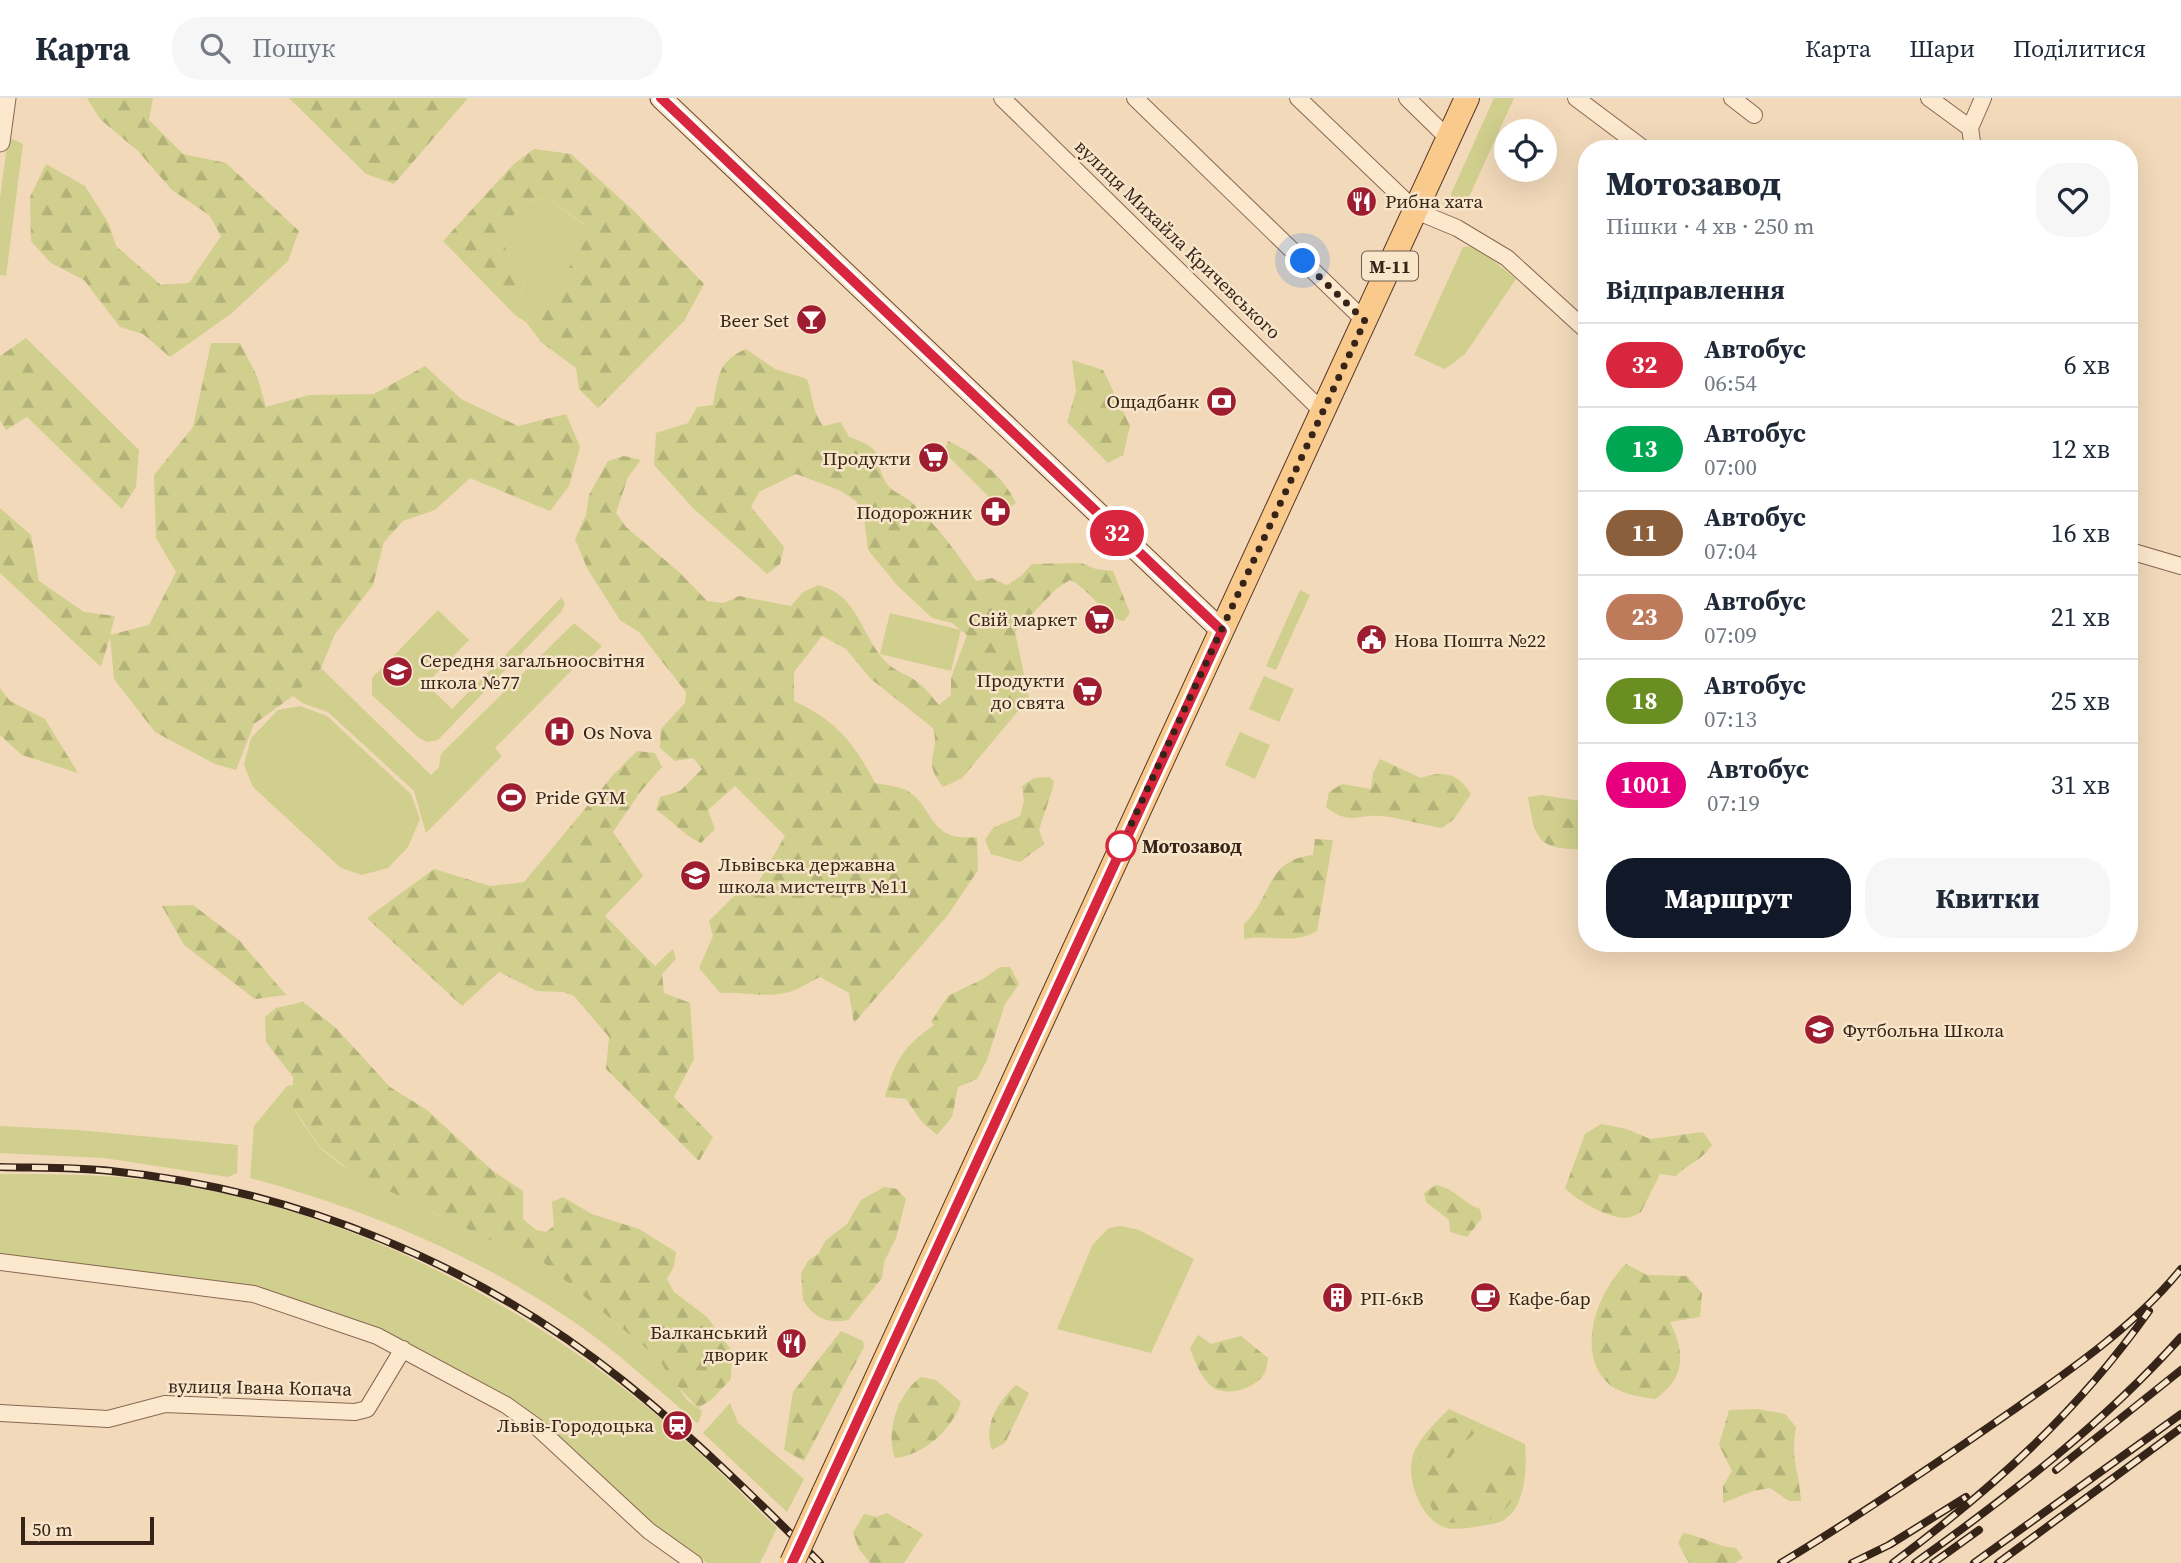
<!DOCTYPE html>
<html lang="uk">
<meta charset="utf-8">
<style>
body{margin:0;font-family:"Source Serif 4",serif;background:#f6f6f7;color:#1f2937;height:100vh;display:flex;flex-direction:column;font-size:26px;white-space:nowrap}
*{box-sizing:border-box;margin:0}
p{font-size:23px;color:#747a83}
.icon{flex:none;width:38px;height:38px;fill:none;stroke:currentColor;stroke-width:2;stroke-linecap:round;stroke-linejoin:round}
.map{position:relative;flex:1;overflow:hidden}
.drawer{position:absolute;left:1578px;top:42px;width:560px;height:812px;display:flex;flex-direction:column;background:#fff;border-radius:28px;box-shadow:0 7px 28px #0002}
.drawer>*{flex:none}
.badge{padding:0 14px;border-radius:23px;font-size:24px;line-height:46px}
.tools{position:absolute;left:1494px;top:21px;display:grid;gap:14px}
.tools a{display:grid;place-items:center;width:63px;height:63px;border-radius:50%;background:#fff;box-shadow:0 7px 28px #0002;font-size:35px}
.scale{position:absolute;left:21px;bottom:18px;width:133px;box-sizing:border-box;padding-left:7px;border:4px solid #372419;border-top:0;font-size:19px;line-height:24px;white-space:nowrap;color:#372419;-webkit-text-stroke:5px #f8e5ca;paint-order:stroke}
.you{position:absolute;width:35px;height:35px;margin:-18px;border:5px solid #fff;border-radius:50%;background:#1a73e8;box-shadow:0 0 0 10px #1a73e833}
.map>.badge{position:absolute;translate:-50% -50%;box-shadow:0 0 0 4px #fff}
h2{padding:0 28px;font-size:26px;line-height:63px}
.round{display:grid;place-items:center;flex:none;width:74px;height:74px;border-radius:28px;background:#f6f6f7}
.head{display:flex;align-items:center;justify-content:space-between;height:119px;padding:0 28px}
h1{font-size:33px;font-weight:800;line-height:52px}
.primary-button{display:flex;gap:14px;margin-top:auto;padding:14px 28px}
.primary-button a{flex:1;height:80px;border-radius:28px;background:#111827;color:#fff;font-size:28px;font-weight:800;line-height:80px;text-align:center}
.primary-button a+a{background:#f6f6f7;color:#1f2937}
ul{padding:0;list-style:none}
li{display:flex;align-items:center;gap:21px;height:84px;padding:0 28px;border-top:2px solid #e0e1e3}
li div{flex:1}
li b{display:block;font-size:26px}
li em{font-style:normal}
li .badge{min-width:77px;font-weight:700;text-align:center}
header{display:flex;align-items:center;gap:42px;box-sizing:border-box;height:98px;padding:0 35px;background:#fff;border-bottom:2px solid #e0e1e3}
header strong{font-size:33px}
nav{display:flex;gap:38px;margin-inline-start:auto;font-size:24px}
.search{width:490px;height:63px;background:#f6f6f7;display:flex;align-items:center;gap:18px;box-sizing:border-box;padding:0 24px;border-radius:28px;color:#747a83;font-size:26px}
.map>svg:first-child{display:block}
.grass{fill:#d0cf8d}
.forest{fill:url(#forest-firs)}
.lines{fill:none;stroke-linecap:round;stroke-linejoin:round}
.minor-casing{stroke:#896853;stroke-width:18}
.tertiary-casing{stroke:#896853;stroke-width:21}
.secondary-casing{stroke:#6b4936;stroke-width:23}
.primary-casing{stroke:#563728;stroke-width:26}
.minor{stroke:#fce8cd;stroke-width:16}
.tertiary{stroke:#fce8cd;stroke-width:19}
.secondary{stroke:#fce8cd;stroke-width:21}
.primary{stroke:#fac98c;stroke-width:24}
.rail-casing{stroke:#372419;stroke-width:8}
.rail{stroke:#f8e5ca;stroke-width:5;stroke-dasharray:16;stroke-linecap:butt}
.primary-bridge-casing{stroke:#563728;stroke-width:26;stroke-linecap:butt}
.primary-bridge{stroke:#fac98c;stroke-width:24}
.line-casing{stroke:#fff;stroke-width:16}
.line{stroke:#d7263d;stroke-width:10}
.walk{stroke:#372419;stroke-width:7;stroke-dasharray:0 12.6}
.stop-dot{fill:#fff;stroke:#d7263d;stroke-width:3.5}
.labels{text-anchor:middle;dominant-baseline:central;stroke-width:5;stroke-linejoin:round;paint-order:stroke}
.shield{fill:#f8e5ca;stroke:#715e4e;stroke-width:2}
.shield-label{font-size:18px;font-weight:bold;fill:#372419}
.poi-label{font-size:19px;fill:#372419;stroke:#f8e5ca;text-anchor:start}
.street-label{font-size:19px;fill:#372419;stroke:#f8e5ca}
.stop-label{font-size:19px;font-weight:bold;fill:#372419;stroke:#f8e5ca;text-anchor:start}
</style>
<header>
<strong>Карта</strong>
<div class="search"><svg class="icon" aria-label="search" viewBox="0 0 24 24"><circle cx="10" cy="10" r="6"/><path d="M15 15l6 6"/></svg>Пошук</div>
<nav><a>Карта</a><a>Шари</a><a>Поділитися</a></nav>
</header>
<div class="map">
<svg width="2181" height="1465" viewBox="0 0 2181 1465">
<defs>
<pattern id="forest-firs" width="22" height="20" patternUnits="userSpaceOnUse" patternTransform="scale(1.75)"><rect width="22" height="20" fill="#d0cf8d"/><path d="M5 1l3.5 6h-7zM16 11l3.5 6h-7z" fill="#b3b279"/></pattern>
</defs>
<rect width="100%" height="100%" fill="#f2d9ba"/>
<path class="grass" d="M1494 0H1514L1463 112 1452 106 1451 96Z
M8 39 23 46 6 178 0 177V100Z
M548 101 584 127 573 164 526 224 515 217 525 181C499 144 495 139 525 103Z
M1475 148 1516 181 1465 256 1445 271 1414 257 1463 149Z
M1300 492 1310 497 1276 572 1266 568Z
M562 499 565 506 561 514 438 642 427 644 419 640 372 597V580L438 512 469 542 426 586 452 611Z
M890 515 961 532 951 573 880 556Z
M574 525 602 548 580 571 576 568 495 650 502 658 426 735 414 693 328 614 302 605 293 598 321 570 431 677 439 669 441 656Z
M1264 578 1294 591 1279 624 1249 611Z
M300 608 327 618 411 696 420 721 408 749 388 770 362 777 341 770 253 689 244 667 251 640 278 612Z
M1240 634 1270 647 1255 681 1225 667Z
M293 987V1009L300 1021 320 1050 343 1068 434 1115 543 1164 660 1262 687 1302 702 1313 699 1324 697 1325C661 1294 625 1261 587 1233 486 1161 369 1112 250 1080L254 1028 287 988Z
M0 1028 77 1032 238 1047 237 1075 228 1079 104 1060 0 1055Z
M0 1076C39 1076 78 1076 117 1079 306 1095 485 1181 632 1297 684 1337 730 1385 777 1430L760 1465H707L665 1436 550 1331 370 1229 265 1191 0 1157Z
M1121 1128 1139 1132 1194 1161 1151 1255 1057 1231 1093 1146 1109 1130Z
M730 1305 738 1325 804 1381 787 1414 703 1335Z
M1449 1311 1525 1346C1527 1369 1526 1413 1500 1424 1494 1426 1486 1427 1479 1428 1470 1430 1455 1432 1446 1430 1420 1422 1403 1376 1415 1352 1423 1336 1437 1323 1449 1311Z"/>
<path class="forest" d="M87 0H153L149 22 183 56 226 65 299 133 288 163 232 215 170 259 143 236 120 229 84 182 51 165 31 143 30 99 46 66 85 88 109 126 116 148 161 187 189 185 221 138 209 117 172 92 138 53 100 21Z
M289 0H468L394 86 366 76Z
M534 51 571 56 634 113 704 186 684 223 598 310 579 291 576 270 541 244 526 224 573 164 584 126 548 101 525 103C495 139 499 145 525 181L515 217 443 143 514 66Z
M26 240 139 352 136 389 122 411 27 319 6 332 0 322V258Z
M211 245H240L257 278 266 309 309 297 374 296 425 268 461 301 518 328 566 316 580 349 569 388 550 413 470 380 435 412 403 423 384 444 373 487 335 536 321 570 293 598 254 626 236 672 215 666 155 634 114 581 110 539 101 569 0 475V410L31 437 39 483 84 514 115 518 110 537 149 527 176 474 156 440 154 377 193 329Z
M746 251 775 271 807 281C813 298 812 313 823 328L841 324 849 339C890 353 870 358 887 386 891 393 902 397 909 402 936 426 956 453 976 483L992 480 1007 487 1021 478 1032 466 1081 465 1096 471 1113 473 1130 515 1124 523C1107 522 1089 490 1070 482L1056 491 1015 534 1029 600 962 680 943 689C920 659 941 658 933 630L871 581 846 551 822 538 794 574V603C837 623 854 645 875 685 885 687 899 688 908 693 936 712 928 744 977 739L978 772 948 817 854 925 849 895 820 879C809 884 797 893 785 895 762 900 742 893 720 895L699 870 713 838 709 823 738 794 759 783 785 738 735 688 708 712 715 731 701 745C684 738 672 722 656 712L660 699 680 693 702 671 693 660 675 663 660 650 661 631 685 605 686 594 639 534 620 522 587 470 575 441 586 417 589 397 608 363 624 358 641 362 628 379 616 415 626 429 679 474 707 503 724 505 739 498 791 508 803 494 818 487C860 497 860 539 888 566 897 574 907 576 916 583 925 589 932 599 939 607L951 597V580L967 537 952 525 932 520 897 487 868 452 864 419 856 403 839 392 796 376 759 394 751 409 784 449 780 466 767 476 693 410 654 367 656 335 688 325 697 309 713 307C718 279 718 263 746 251Z
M1072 262 1103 272 1130 328 1123 357 1108 365 1067 324 1076 293Z
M948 343C975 355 1003 378 1016 405L1007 411 991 401 944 354Z
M0 590 10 603 45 621 78 675 22 657 0 637Z
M637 653 655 655 662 669 641 693 613 734 643 778 605 818 655 868 673 851 676 861 662 876 664 895 690 905 694 961 674 999 713 1039 699 1063 606 971 609 939 574 898 563 894 537 893 499 874 462 908 367 820 434 771 490 788 524 784 614 676Z
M1380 661 1421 680C1444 672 1458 675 1471 696L1454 721 1442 730C1423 727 1402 720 1382 718 1357 716 1350 728 1326 709L1329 694 1342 686 1371 691 1373 675Z
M1049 679 1054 683 1053 689 1039 732 1044 746 1020 764 991 756 985 742 993 730 1020 718 1024 703 1022 688 1034 680Z
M1542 697 1587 704V752C1539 750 1536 747 1528 699Z
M1315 741 1333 742 1317 833C1294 847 1270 836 1244 841V826C1273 799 1265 762 1313 757Z
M193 807 239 842 286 897 255 901 184 847 162 808Z
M1000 869H1010L1019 886 1005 906 987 962 977 981 958 989 952 1019 937 1037 922 1024 906 1001 885 999C895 962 903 949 934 927L931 924 948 898 983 881Z
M303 904 336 930 390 989 427 1012 493 1073 523 1093V1121L536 1132 546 1134 554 1128 552 1104 563 1099 592 1116 639 1131 676 1154 674 1168 667 1181 674 1194 707 1219 732 1253 731 1281 711 1302 698 1310 669 1279 660 1262 543 1164 503 1148 356 1077 320 1049 293 1009V979L266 944 265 919 276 910Z
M1601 1026 1627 1031 1650 1041 1703 1034 1712 1047C1698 1066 1689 1064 1676 1078L1660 1076 1641 1114C1637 1116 1630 1120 1625 1120 1609 1120 1575 1102 1565 1090L1585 1036Z
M1436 1087C1456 1091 1463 1105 1480 1111L1482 1120 1467 1139 1450 1134 1449 1122 1426 1104 1424 1095Z
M884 1089 897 1091 906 1101 896 1140 884 1164 882 1180 848 1222C827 1226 814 1220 803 1202L801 1175 808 1163 819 1155 825 1143 847 1126 861 1102Z
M1626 1166 1647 1177 1687 1178 1702 1195 1700 1219 1670 1224C1685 1254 1686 1280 1655 1301 1641 1299 1620 1296 1609 1286 1574 1255 1598 1193 1626 1166Z
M841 1233 863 1243 864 1249 804 1363 784 1352 793 1294Z
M1198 1237 1211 1246 1241 1238 1268 1260C1267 1265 1267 1272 1264 1276 1255 1291 1225 1300 1211 1288 1201 1279 1194 1262 1190 1250Z
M921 1279 936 1282 961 1304C952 1332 924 1357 895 1360 885 1334 898 1295 921 1279Z
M1016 1287 1029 1295 1005 1345 992 1352C983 1327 998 1304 1016 1287Z
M1758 1311 1785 1316 1796 1329C1790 1361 1799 1372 1801 1403H1789L1770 1390 1753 1393 1723 1405V1388L1732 1373 1719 1347 1729 1312Z
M1459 1319 1472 1326 1476 1334C1459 1350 1445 1356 1447 1381L1459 1390 1474 1388C1486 1370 1496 1356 1519 1359 1522 1382 1514 1415 1488 1422 1474 1426 1458 1424 1444 1425 1412 1395 1404 1328 1459 1319Z
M887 1415 923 1436 904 1465H870L859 1451 853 1435 864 1416 877 1419Z
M1683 1435C1703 1438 1716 1449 1736 1450L1743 1460 1735 1465H1689L1678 1445Z"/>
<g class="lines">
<defs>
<path id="minor" d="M1002 0 1324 315
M1135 0 1365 223
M1298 0 1416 113 1457 130 1507 160 1587 233
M1407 0 1449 41
M1576 0 1644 51
M1732 0 1754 17
M1929 0 1970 30
M1973 51 1970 30 1983 0
M2130 453 2181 468
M0 1164 254 1196 377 1238 506 1307 538 1330 649 1433 694 1465
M0 1315 108 1321 165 1306 355 1314 367 1311 403 1251"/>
<path id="tertiary" d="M0 44 6 0"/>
<path id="secondary" d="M661 0 1222 533"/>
<path id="primary" d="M824 1395 1467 0"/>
</defs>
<use href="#minor" class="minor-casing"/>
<use href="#tertiary" class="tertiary-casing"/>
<use href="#secondary" class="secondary-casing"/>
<use href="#primary" class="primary-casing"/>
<use href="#minor" class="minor"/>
<use href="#tertiary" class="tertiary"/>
<use href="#secondary" class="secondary"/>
<use href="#primary" class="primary"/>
<defs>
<path id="rail" d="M0 1069C37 1070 74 1069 111 1073 295 1091 478 1167 622 1282 692 1338 757 1402 820 1465
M2056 1372 2181 1272
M1781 1465C1859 1418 1934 1367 2009 1315 2069 1273 2135 1228 2181 1171
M1852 1465 1889 1447 1966 1399
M1893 1465C1994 1389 2075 1317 2149 1213
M1915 1465C2010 1397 2102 1327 2181 1239
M1933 1465 1979 1432
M1974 1465 2181 1316
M1998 1465 2181 1330"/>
</defs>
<use href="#rail" class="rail-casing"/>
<use href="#rail" class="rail"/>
<defs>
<path id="primary-bridge" d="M792 1465 824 1395"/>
</defs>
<use href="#primary-bridge" class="primary-bridge-casing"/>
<use href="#primary-bridge" class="primary-bridge"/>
</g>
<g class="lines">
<defs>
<path id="line" d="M661 0 1222 533 792 1465"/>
</defs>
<use href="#line" class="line-casing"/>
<use href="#line" class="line"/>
<path class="walk" d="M1121 748 1365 223 1303 163"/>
</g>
<defs>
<symbol id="restaurant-disc" viewBox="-11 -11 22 22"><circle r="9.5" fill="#9e1d30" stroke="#f8e5ca"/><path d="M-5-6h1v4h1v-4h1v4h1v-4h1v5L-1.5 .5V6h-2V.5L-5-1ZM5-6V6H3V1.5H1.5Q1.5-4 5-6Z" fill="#fff"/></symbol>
<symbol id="bar-disc" viewBox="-11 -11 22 22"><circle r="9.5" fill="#9e1d30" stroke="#f8e5ca"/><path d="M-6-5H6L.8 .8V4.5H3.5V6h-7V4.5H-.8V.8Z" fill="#fff"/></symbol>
<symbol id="bank-disc" viewBox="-11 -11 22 22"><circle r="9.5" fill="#9e1d30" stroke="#f8e5ca"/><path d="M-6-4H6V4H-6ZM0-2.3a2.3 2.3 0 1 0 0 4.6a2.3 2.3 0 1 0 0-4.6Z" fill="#fff"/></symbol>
<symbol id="supermarket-disc" viewBox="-11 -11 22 22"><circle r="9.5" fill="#9e1d30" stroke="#f8e5ca"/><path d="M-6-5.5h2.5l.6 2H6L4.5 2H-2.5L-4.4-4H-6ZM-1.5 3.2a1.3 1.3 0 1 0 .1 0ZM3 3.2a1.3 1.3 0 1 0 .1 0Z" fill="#fff"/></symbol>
<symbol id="pharmacy-disc" viewBox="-11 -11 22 22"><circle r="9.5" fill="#9e1d30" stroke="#f8e5ca"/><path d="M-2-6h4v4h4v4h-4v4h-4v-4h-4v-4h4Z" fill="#fff"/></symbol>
<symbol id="civic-disc" viewBox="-11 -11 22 22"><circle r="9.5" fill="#9e1d30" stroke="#f8e5ca"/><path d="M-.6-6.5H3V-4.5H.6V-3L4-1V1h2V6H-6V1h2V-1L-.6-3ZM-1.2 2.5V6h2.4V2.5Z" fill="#fff"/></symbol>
<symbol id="school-disc" viewBox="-11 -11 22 22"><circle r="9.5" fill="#9e1d30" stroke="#f8e5ca"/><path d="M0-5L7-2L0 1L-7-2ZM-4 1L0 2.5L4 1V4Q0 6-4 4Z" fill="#fff"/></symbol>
<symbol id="hospital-disc" viewBox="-11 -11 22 22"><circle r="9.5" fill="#9e1d30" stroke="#f8e5ca"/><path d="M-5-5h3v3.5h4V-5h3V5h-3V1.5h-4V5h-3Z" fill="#fff"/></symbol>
<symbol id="stadium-disc" viewBox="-11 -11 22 22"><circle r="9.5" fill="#9e1d30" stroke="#f8e5ca"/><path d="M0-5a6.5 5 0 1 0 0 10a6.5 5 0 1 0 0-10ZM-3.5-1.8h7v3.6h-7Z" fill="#fff"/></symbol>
<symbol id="building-disc" viewBox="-11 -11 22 22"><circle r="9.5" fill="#9e1d30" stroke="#f8e5ca"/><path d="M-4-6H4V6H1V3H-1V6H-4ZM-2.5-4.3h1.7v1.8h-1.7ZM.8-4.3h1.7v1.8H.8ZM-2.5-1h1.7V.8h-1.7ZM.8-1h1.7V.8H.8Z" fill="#fff"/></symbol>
<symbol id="cafe-disc" viewBox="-11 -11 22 22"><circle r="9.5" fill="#9e1d30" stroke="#f8e5ca"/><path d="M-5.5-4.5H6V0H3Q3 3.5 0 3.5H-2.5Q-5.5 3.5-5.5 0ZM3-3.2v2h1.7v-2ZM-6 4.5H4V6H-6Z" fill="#fff"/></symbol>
<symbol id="station-disc" viewBox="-11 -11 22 22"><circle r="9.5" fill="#9e1d30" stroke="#f8e5ca"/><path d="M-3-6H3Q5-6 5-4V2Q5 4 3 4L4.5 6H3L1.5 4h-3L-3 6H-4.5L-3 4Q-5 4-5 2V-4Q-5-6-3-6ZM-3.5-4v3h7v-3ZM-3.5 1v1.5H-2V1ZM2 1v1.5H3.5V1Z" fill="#fff"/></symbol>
</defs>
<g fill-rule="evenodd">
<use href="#restaurant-disc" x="1344" y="86" width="35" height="35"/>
<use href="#bar-disc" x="794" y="204" width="35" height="35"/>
<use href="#bank-disc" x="1204" y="286" width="35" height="35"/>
<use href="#supermarket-disc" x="916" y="342" width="35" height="35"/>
<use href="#pharmacy-disc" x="978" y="396" width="35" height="35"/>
<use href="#supermarket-disc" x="1082" y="504" width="35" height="35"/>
<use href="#civic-disc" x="1354" y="524" width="35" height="35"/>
<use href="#school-disc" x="380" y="556" width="35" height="35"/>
<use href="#supermarket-disc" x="1070" y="576" width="35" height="35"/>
<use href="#hospital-disc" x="542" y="616" width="35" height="35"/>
<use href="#stadium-disc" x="494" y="682" width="35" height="35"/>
<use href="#school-disc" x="678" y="760" width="35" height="35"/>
<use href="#school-disc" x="1802" y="914" width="35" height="35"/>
<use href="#building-disc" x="1320" y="1182" width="35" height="35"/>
<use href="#cafe-disc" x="1468" y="1182" width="35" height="35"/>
<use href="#restaurant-disc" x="774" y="1228" width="35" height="35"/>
<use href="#station-disc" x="660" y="1310" width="35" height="35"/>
</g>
<circle class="stop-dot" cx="1121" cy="748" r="14"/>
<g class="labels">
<rect class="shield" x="1362" y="153.5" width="56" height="29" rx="5"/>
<g class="shield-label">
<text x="1390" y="168">М-11</text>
</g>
<g class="poi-label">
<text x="1385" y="103">Рибна хата</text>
<text x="789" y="222" text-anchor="end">Beer Set</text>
<text x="1199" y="303" text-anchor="end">Ощадбанк</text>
<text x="911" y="360" text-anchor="end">Продукти</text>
<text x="972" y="414" text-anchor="end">Подорожник</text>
<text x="1077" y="521" text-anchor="end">Свій маркет</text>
<text x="1394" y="542">Нова Пошта №22</text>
<text x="420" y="562">Середня загальноосвітня<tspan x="420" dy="22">школа №77</tspan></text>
<text x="1065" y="582" text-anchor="end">Продукти<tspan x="1065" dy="22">до свята</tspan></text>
<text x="583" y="634">Os Nova</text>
<text x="535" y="699">Pride GYM</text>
<text x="718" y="766">Львівська державна<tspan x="718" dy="22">школа мистецтв №11</tspan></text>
<text x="1843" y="932">Футбольна Школа</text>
<text x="1360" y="1200">РП-6кВ</text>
<text x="1508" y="1200">Кафе-бар</text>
<text x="768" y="1234" text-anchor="end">Балканський<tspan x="768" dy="22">дворик</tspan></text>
<text x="654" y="1327" text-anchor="end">Львів-Городоцька</text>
</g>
<g class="street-label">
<text transform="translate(1178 141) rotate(44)">вулиця Михайла Кричевського</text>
<text transform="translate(260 1289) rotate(1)">вулиця Івана Копача</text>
</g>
<g class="stop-label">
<text x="1142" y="748">Мотозавод</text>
</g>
</g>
</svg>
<div class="tools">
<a><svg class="icon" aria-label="locate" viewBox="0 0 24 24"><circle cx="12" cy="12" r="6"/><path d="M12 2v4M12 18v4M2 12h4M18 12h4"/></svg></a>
</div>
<div class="scale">50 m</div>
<div class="you" style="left:1303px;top:163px"></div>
<b class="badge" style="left:1117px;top:435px;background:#d7263d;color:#fff">32</b>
<section class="drawer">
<div class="head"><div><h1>Мотозавод</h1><p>Пішки · 4 хв · 250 m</p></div><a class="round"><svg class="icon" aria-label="heart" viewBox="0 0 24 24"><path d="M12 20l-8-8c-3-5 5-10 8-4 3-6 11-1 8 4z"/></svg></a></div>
<h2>Відправлення</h2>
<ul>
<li><span class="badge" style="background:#d7263d;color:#fff">32</span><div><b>Автобус</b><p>06:54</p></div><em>6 хв</em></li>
<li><span class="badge" style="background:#00a651;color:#fff">13</span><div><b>Автобус</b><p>07:00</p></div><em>12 хв</em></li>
<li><span class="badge" style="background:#8b5e3c;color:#fff">11</span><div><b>Автобус</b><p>07:04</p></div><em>16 хв</em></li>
<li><span class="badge" style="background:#be7b5b;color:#fff">23</span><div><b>Автобус</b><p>07:09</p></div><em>21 хв</em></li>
<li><span class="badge" style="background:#6b8e23;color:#fff">18</span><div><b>Автобус</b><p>07:13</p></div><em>25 хв</em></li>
<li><span class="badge" style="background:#e6007e;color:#fff">1001</span><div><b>Автобус</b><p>07:19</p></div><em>31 хв</em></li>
</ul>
<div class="primary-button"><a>Маршрут</a><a>Квитки</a></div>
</section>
</div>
